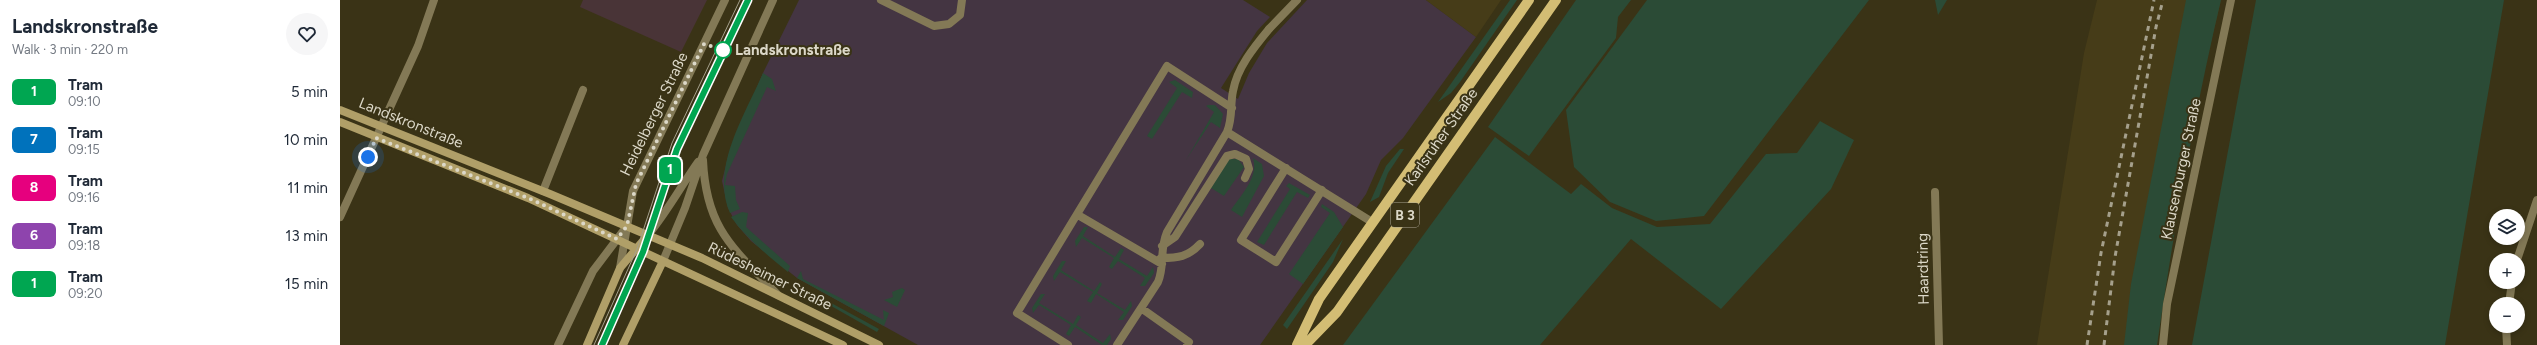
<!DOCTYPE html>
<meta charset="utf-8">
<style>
body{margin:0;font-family:Figtree,sans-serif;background:#f6f6f7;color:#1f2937;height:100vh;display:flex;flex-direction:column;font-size:15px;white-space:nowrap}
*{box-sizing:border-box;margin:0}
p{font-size:13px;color:#747a83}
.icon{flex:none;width:22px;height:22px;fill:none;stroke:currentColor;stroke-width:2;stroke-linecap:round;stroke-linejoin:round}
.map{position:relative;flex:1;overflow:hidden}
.drawer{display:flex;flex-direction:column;background:#fff;width:340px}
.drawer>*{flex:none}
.badge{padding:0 8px;border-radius:6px;font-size:14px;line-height:26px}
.controls{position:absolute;left:2149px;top:209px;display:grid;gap:8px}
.controls a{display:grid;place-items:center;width:36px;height:36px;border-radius:50%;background:#fff;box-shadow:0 2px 6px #0003;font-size:20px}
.you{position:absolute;width:20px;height:20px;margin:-10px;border:3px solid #fff;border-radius:50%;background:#1a73e8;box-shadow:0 0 0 6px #1a73e833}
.map>.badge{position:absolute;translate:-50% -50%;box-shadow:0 0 0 2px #fff}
.round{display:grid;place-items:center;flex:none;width:42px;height:42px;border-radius:21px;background:#f6f6f7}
.head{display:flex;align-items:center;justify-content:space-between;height:68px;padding:0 12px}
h1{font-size:19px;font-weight:700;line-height:30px}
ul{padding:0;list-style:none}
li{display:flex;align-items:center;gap:12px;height:48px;padding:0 12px}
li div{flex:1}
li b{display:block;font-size:15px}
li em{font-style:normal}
li .badge{min-width:44px;font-weight:700;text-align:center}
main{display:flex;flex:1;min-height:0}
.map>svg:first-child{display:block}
.commercial{fill:#443542}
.built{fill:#463c18}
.education{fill:#493437}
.green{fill:#2b4b36}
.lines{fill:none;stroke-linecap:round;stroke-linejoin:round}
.service{stroke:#837956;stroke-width:8}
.minor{stroke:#837956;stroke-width:8}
.tertiary{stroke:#837956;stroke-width:8}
.secondary{stroke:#b09f68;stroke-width:8}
.primary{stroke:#d3bd74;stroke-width:10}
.tram{stroke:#a5a08c;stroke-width:1}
.rail{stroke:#a5a08c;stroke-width:3;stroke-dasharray:5 5;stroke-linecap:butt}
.line-casing{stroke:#fff;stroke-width:9}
.line{stroke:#00a651;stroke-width:6}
.walk{stroke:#dcd8c8;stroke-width:4;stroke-dasharray:0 7.2}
.stop-dot{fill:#fff;stroke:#00a651;stroke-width:2}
.labels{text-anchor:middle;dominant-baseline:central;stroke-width:4;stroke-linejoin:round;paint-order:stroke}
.shield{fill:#3a3316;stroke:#aba693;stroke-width:1}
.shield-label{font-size:14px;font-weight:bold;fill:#dcd8c8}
.stop-label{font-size:15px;font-weight:bold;fill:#dcd8c8;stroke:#3a3316;text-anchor:start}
.street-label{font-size:15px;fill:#dcd8c8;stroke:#3a3316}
</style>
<main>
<section class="drawer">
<div class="head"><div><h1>Landskronstraße</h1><p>Walk · 3 min · 220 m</p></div><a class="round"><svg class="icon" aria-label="heart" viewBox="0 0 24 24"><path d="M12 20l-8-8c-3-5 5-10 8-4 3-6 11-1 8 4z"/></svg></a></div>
<ul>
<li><span class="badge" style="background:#00a651;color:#fff">1</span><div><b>Tram</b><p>09:10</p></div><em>5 min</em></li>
<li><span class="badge" style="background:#0072bc;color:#fff">7</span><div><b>Tram</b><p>09:15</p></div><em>10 min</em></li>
<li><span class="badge" style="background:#e6007e;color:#fff">8</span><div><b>Tram</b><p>09:16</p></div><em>11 min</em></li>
<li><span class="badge" style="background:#8e44ad;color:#fff">6</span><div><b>Tram</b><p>09:18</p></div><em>13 min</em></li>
<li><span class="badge" style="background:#00a651;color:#fff">1</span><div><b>Tram</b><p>09:20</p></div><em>15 min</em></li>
</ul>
</section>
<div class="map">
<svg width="2197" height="345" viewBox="0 0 2197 345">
<rect width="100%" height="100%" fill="#3a3316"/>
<path class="commercial" d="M459 0H903L930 17 917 31 881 88 898 99 909 73 927 43 967 0H1086L1136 37 1063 138 1041 160 1026 194 920 345H578L457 278 411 241 397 225 388 208 382 181 389 153 423 73Z"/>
<path class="built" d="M1086 0H1161L1136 37Z
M1757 0H1881L1859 93 1837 208 1817 345H1697L1744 53Z"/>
<path class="education" d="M243 0H367L341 52 240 7Z"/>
<path class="green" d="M1170 0H1177L1120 82 1111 93 1098 102Z
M1236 0H1291L1278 17 1276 38 1189 156 1148 127Z
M1307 0H1529L1364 216 1316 221 1270 202 1234 167 1226 110Z
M1595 0H1607L1598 15Z
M1846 0H1881C1854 114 1834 229 1817 345H1784L1791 284Z
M1916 0H2164L2105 345H1852Z
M423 73 432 79 436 91 427 87 387 174 385 185 395 186 396 200 400 209 390 213C370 168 405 115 423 73Z
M835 80 853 92 852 98 842 92 812 139 807 136 837 88 829 82Z
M868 105H875L883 114 880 128 871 122 846 160 874 112 866 106Z
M1480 121 1514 140 1491 189 1381 309 1291 239 1200 345H1003L1155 137 1231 194 1241 184 1272 208 1317 227 1370 224 1426 154 1457 153Z
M1060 149H1064L1048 173 1039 197 1030 202 1046 166Z
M913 158 922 164 924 176 902 217 891 210C901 195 919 177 913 158Z
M889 159H898L904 167 884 196 871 188Z
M949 183 970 195 968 198 957 192 924 245 917 242 950 189 946 186Z
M982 204 994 212 1003 227 963 284 949 274 990 213 981 207Z
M402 212 408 213 406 227 450 266 448 272C427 255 407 239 391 217Z
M744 227H748L743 236 775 257 781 248 784 250 779 259 807 276 813 267 814 273 805 286H800L805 278 778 261 772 269 769 267 774 258 742 238 736 247 735 241Z
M1003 239 993 262 947 329 943 325Z
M722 261H726L721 270 754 291 760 282 762 284 757 293 785 310 791 301 792 306 783 320H778L784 312 756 294 751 303 747 301 753 292 720 272 714 281 713 276Z
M461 271 463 279 544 320 543 310 549 313 544 326 457 278Z
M562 288 565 290 557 307 544 300 553 297 552 292Z
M471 292 539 329 537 332 470 294Z
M701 294H705L699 303 733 324 738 315 741 317 736 325 763 343 770 334 771 339 767 345H762L735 327 729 336 726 334 731 325 699 305 693 313 692 308Z"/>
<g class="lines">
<path class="service" d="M541 0 594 26 609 24 620 15 622 0
M887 132 1032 222
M946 168 901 240 936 262 982 190
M203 191 243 90
M738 215 822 264
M822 246 835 237 887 156 895 154 906 159 909 169 905 178
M821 258C838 258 848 257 860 244
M801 308 849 342 847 345
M218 345 253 271 287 226
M728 345 677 313 827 66 892 108
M777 345 818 282C825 266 819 251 827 232L887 132C893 118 890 105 893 91 897 68 914 47 929 29"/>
<path class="minor" d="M929 29 957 0
M1595 192 1599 345
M0 217 78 46 94 0
M2177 260 2197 200
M280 268 293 191 385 0
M2169 304 2172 282
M2166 326 2167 345
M1823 345 1827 304 1891 0"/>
<path class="tertiary" d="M363 160C366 229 393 248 438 295
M308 235C327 212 341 186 358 162
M323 261 345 208 363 155 433 0"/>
<path class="secondary" d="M0 110 210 194 362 258 539 345
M0 122 188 198 503 345
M247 345 280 268 308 235
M283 345 323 261"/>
<path class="primary" d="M957 345 979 299 1189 0
M965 345 997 312 1216 0"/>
<path class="tram" d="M254 345 297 249 332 143 400 0
M262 345 303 252 337 149 408 0"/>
<path class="rail" d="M1747 345 1761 253 1814 0
M1764 345 1775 257 1816 27 1823 0"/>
</g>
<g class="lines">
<defs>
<path id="line" d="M262 345 303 252 337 149 408 0"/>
</defs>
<use href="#line" class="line-casing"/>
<use href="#line" class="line"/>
<path class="walk" d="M28 157 36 138 188 198 277 239 287 226 296 184 364 44 383 50"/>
</g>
<circle class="stop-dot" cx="383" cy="50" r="8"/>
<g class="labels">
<rect class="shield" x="1051" y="203" width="28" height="24" rx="3"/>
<g class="shield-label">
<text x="1065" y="215">B 3</text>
</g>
<g class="stop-label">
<text x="395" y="50">Landskronstraße</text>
</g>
<g class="street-label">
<text transform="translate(314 114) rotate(-64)">Heidelberger Straße</text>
<text transform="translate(71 123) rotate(22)">Landskronstraße</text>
<text transform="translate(1101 137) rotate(-55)">Karlsruher Straße</text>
<text transform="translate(1841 169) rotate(-78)">Klausenburger Straße</text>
<text transform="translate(1583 269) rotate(-91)">Haardtring</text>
<text transform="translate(430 276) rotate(26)">Rüdesheimer Straße</text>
</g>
</g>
</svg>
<div class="controls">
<a><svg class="icon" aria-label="layers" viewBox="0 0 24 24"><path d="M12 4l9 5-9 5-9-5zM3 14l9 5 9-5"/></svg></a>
<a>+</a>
<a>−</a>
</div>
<div class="you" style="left:28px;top:157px"></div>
<b class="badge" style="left:330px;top:170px;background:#00a651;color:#fff">1</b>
</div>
</main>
